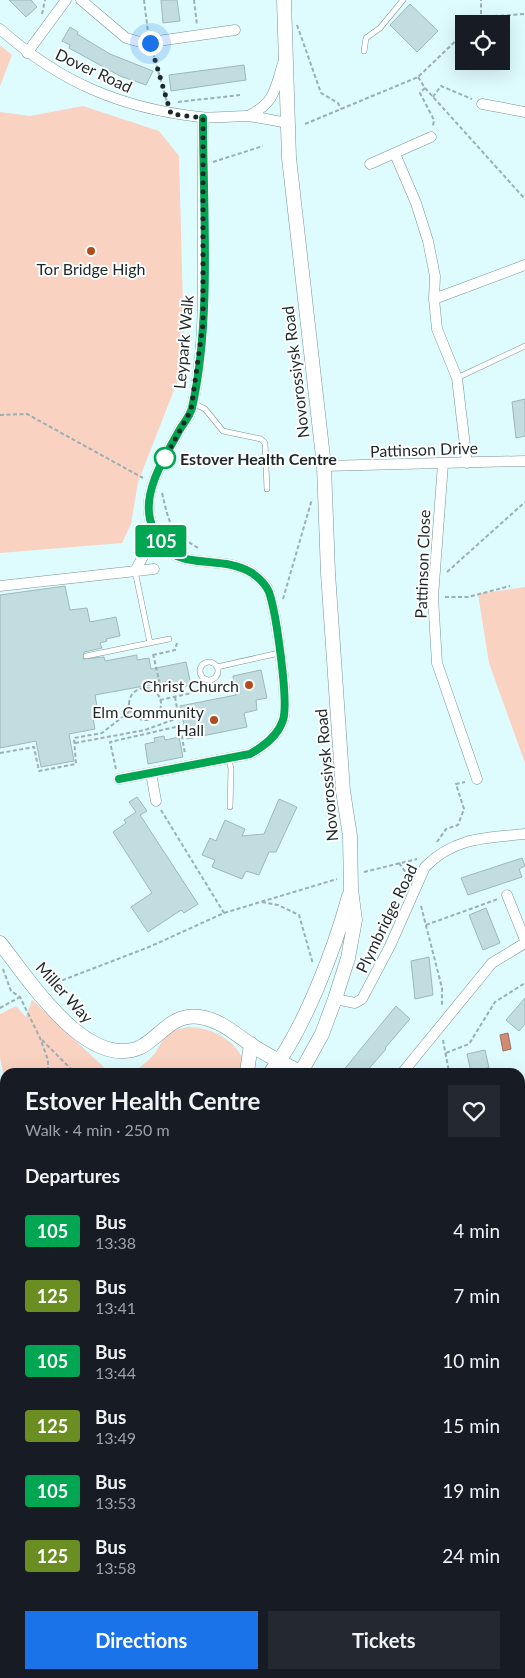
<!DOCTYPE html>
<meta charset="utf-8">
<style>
body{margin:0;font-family:Lato,sans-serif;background:#242831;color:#f1f3f6;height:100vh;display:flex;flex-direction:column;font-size:19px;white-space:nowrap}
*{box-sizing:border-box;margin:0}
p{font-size:16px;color:#9ea1a6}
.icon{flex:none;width:28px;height:28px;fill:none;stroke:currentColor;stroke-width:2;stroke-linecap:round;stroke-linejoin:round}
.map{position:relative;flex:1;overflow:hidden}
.sheet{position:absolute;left:0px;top:1068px;width:525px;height:611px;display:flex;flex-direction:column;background:#171b24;border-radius:15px 15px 0 0;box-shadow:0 5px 20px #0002}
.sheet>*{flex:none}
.badge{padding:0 10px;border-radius:4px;font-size:18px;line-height:32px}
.buttons{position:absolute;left:455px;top:15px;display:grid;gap:10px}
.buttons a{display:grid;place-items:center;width:55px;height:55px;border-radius:0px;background:#171b24;box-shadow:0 5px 20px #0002;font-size:25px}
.you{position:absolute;width:25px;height:25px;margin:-12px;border:4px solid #fff;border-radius:50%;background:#1a73e8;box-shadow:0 0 0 8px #1a73e833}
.map>.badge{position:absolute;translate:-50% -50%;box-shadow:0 0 0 2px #fff}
h2{padding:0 25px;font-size:19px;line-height:45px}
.round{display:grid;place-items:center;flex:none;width:52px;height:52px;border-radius:0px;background:#242831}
.headline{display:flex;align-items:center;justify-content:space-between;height:85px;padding:0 25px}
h1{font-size:24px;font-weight:700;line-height:38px}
.button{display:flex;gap:10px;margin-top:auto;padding:10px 25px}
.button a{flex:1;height:58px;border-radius:0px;background:#1a73e8;color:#fff;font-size:20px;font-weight:700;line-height:58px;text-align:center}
.button a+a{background:#242831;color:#f1f3f6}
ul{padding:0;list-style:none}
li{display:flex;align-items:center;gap:15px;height:65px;padding:0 25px}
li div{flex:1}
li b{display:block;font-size:19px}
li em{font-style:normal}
li .badge{min-width:55px;font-weight:700;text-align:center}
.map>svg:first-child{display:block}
.green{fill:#fad2c2}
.water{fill:#d18d72;stroke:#9b6f5c}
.building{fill:#c1dde0;stroke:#9cb8bb}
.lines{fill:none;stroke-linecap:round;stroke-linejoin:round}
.lane-casing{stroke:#789396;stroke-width:6}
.street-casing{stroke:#789396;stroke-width:11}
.secondary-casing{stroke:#789396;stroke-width:15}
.path{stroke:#99afb1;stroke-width:2;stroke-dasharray:4 2.5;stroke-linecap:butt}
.lane{stroke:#fff;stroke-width:5}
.street{stroke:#fff;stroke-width:10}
.secondary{stroke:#fff;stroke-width:14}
.line-casing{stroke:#fff;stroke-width:11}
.line{stroke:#00a651;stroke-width:8}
.walk{stroke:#1d2829;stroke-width:5;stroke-dasharray:0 9}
.poi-dot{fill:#b14c1e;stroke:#fff;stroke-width:2}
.stop-dot{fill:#fff;stroke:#00a651;stroke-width:2.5}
.labels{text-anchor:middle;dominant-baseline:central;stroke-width:4;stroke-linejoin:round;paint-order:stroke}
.street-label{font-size:16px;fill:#1d2829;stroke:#fff}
.poi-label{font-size:16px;fill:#1d2829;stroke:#fff;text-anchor:end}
.stop-label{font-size:16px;font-weight:bold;fill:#1d2829;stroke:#fff;text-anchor:start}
</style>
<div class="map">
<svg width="525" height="1678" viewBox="0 0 525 1678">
<rect width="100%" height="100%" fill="#defbfe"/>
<path class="green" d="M0 45 12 55 0 86Z
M83 106 159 131 179 156 184 346 178 380 138 482 131 524 122 543 0 553V112L30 116Z
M525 587V763L489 663 478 594Z
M32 1000 109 1072H5V1081L0 1058V1014L16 1006 26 1017Z
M188 1027C214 1027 244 1044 246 1072H134C141 1066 150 1060 155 1053 168 1033 163 1033 188 1027Z
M5 1166V1245L0 1246V1172Z
M5 1297V1477L0 1478V1300Z"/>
<path class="water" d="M508 1033 511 1049 503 1051 500 1035Z"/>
<path class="building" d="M9 0H31L37 7 26 17Z
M161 0H177L180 21 163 23Z
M410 4 438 31 417 52 390 25Z
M70 27 78 32 77 34 110 54 153 71 146 85 120 76 69 48 70 45 62 41Z
M244 65 246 80 171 91 169 75Z
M525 399V436L516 438 512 402Z
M65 586 70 610 87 608 90 622 116 617 120 636 106 639 107 641 100 643 102 648 84 652 83 659 104 657 105 661 137 655V660L149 658 151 669 186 662 191 685 168 690 166 682 95 695 99 718H93L95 729 69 734 74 761 41 767 36 741 0 748V595Z
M261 670 267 698 256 700 257 710 244 713 247 727 187 739 180 706 236 695 233 676Z
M164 736 165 740 179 737 183 757 148 764 145 744 155 742 154 738Z
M137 797 147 811 140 815 198 904 184 913 181 910 148 932 131 907 152 893 113 832 126 823 124 820 136 812 129 802Z
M279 799 297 807 276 852H269L259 875 246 871 242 879 212 867 215 860 202 855 210 838 216 841 225 820 245 829 242 836 264 834Z
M522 858 525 866 519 869 522 877 468 895 461 878Z
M486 908 500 943 483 950 469 915Z
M429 957 433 995 415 999 411 961Z
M525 998V1024L519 1031 506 1020Z
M396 1006 410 1019 385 1048 386 1049 366 1072H342Z
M485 1050 489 1068H486L487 1072H471L467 1054Z"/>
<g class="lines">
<defs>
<path id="lane" d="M364 51 366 38 380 28 403 0
M457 378 525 346
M193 403 205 409 223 431 261 439 265 443 267 489
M135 571 150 643
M86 656 169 639
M200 671a9 9 0 1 1 18 0a9 9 0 1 1-18 0Z
M217 667 279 653
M229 759 231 769 230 807"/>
<path id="street" d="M81 0 126 38 144 43 235 30
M0 29C60 82 120 108 200 117 215 119 231 116 246 116 260 117 274 121 288 123
M27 53 66 0
M482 104 525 112
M248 116C275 103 275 89 283 63
M395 154 416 203 428 241 435 276 434 299 437 329 457 378 467 463
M370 164 431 137
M434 299 525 265
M443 464 433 597 437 663 477 779
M324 466 525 461
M135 571 156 533
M0 586 154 569
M151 773 156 801
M119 779 250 754C264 746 278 736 283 720 289 702 276 612 269 592 267 585 259 578 252 573 215 550 165 580 150 519 143 490 166 455 179 431 183 424 190 416 192 408 204 356 203 303 203 250 203 206 203 162 203 118
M507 895 525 940
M335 999 355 1003 362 999 390 946 425 867C455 837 485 838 525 834
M403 1072 492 963 525 943
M520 1322 525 1325
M520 1451 525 1453
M339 1678V1674
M418 1678 419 1674
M447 1678 448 1674"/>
<path id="secondary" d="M284 0 289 158 324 466 328 573 343 791 350 836 351 890 355 920 348 958 335 999 322 1034 301 1072
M0 943C28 978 87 1072 141 1047 161 1036 172 1013 200 1017 220 1020 234 1033 250 1044 266 1055 283 1063 300 1072
M247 1072 251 1044
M271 1072C304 1030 335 948 349 896
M0 1267 5 1266"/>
</defs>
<use href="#lane" class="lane-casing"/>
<use href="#street" class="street-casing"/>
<use href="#secondary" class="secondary-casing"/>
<path class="path" d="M144 0 148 32
M194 0 197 25
M42 14 45 0
M481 17 525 14
M474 24 481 17V0
M297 25 321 93 338 103 341 109
M153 53 167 102
M418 77 425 88 420 93 434 120 433 126
M425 88 525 199
M433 97 441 86 472 99
M178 102 240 95
M305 124 418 77 464 33
M213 162 263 146
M0 415 27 414 143 478
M162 493C170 526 170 532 200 549
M447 572 525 502
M445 597H468L510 586
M283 599 312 499
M153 654 160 685 155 692
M153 655 175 650 177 643
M129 704a16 16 0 1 1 32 0a16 16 0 1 1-32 0Z
M175 697 185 754
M160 700 214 688 212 680
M75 743 145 730 178 718
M0 753 34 747 39 771 76 764 74 738 102 733 130 711
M116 769 110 742 180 726
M161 810 224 913
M437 842 446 829 458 825 464 809 456 784 465 782
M399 863 409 877
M364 872 417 859
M262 902 278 905 299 915 313 964
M421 906 442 988V1006
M426 925 498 899
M3 969 11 991 20 997 40 1038 48 1060V1072
M50 985 149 947 224 913 337 879
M0 1008 20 997
M42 1040 74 1072
M443 1040 449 1072
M446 1053 469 1044 495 1002 525 983
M0 1165 5 1160
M0 1215 5 1210
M0 1483H5
M520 1514 525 1516
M0 1531H5
M520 1544 525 1534
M0 1567 5 1561
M520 1596 525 1598
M520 1628 525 1618
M0 1661 5 1665
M520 1671 525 1673
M15 1674 20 1678
M83 1678 87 1674
M283 1678V1674
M297 1678 301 1674
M462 1678 463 1674
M501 1678 502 1674"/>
<use href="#lane" class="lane"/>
<use href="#street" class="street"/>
<use href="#secondary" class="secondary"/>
</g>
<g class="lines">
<defs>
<path id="line" d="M119 779 250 754C264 746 278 736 283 720 289 702 276 612 269 592 266 585 259 578 252 573 215 550 165 580 150 519 143 490 166 455 179 431 183 424 190 416 192 408 212 319 203 210 203 118"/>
</defs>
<use href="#line" class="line-casing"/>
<use href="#line" class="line"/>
<path class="walk" d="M150 43 171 114 203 118V324L191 410 165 458"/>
</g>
<g class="poi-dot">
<circle cx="91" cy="251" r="5"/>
<circle cx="249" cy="685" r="5"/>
<circle cx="214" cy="720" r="5"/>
</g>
<circle class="stop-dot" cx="165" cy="458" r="10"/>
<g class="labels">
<g class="street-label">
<text transform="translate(94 70) rotate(25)">Dover Road</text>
<text transform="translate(183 342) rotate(-85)">Leypark Walk</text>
<text transform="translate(295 372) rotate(-97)">Novorossiysk Road</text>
<text transform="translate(424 449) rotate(-2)">Pattinson Drive</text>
<text transform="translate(422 564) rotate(-88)">Pattinson Close</text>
<text transform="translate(326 775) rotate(-95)">Novorossiysk Road</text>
<text transform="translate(386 918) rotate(-64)">Plymbridge Road</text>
<text transform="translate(65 992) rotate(48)">Miller Way</text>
</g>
<g class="poi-label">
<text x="91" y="268" text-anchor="middle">Tor Bridge High</text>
<text x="239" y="685">Christ Church</text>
<text x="204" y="711">Elm Community<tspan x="204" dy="18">Hall</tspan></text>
</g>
<g class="stop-label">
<text x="180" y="458">Estover Health Centre</text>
</g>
</g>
</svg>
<div class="buttons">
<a><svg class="icon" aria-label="locate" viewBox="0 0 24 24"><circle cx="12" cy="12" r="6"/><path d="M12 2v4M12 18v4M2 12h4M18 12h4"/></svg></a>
</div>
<div class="you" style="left:150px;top:43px"></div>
<b class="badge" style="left:161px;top:541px;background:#00a651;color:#fff">105</b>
<section class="sheet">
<div class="headline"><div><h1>Estover Health Centre</h1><p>Walk · 4 min · 250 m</p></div><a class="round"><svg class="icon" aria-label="heart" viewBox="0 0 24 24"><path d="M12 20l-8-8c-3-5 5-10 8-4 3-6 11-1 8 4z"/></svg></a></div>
<h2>Departures</h2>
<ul>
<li><span class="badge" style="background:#00a651;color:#fff">105</span><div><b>Bus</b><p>13:38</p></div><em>4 min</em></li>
<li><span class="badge" style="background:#6b8e23;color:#fff">125</span><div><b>Bus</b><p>13:41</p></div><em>7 min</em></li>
<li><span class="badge" style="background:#00a651;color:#fff">105</span><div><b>Bus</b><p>13:44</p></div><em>10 min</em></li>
<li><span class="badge" style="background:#6b8e23;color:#fff">125</span><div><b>Bus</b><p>13:49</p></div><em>15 min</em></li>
<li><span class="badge" style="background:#00a651;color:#fff">105</span><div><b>Bus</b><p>13:53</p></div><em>19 min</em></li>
<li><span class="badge" style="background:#6b8e23;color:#fff">125</span><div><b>Bus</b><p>13:58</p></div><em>24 min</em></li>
</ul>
<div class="button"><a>Directions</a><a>Tickets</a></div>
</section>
</div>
